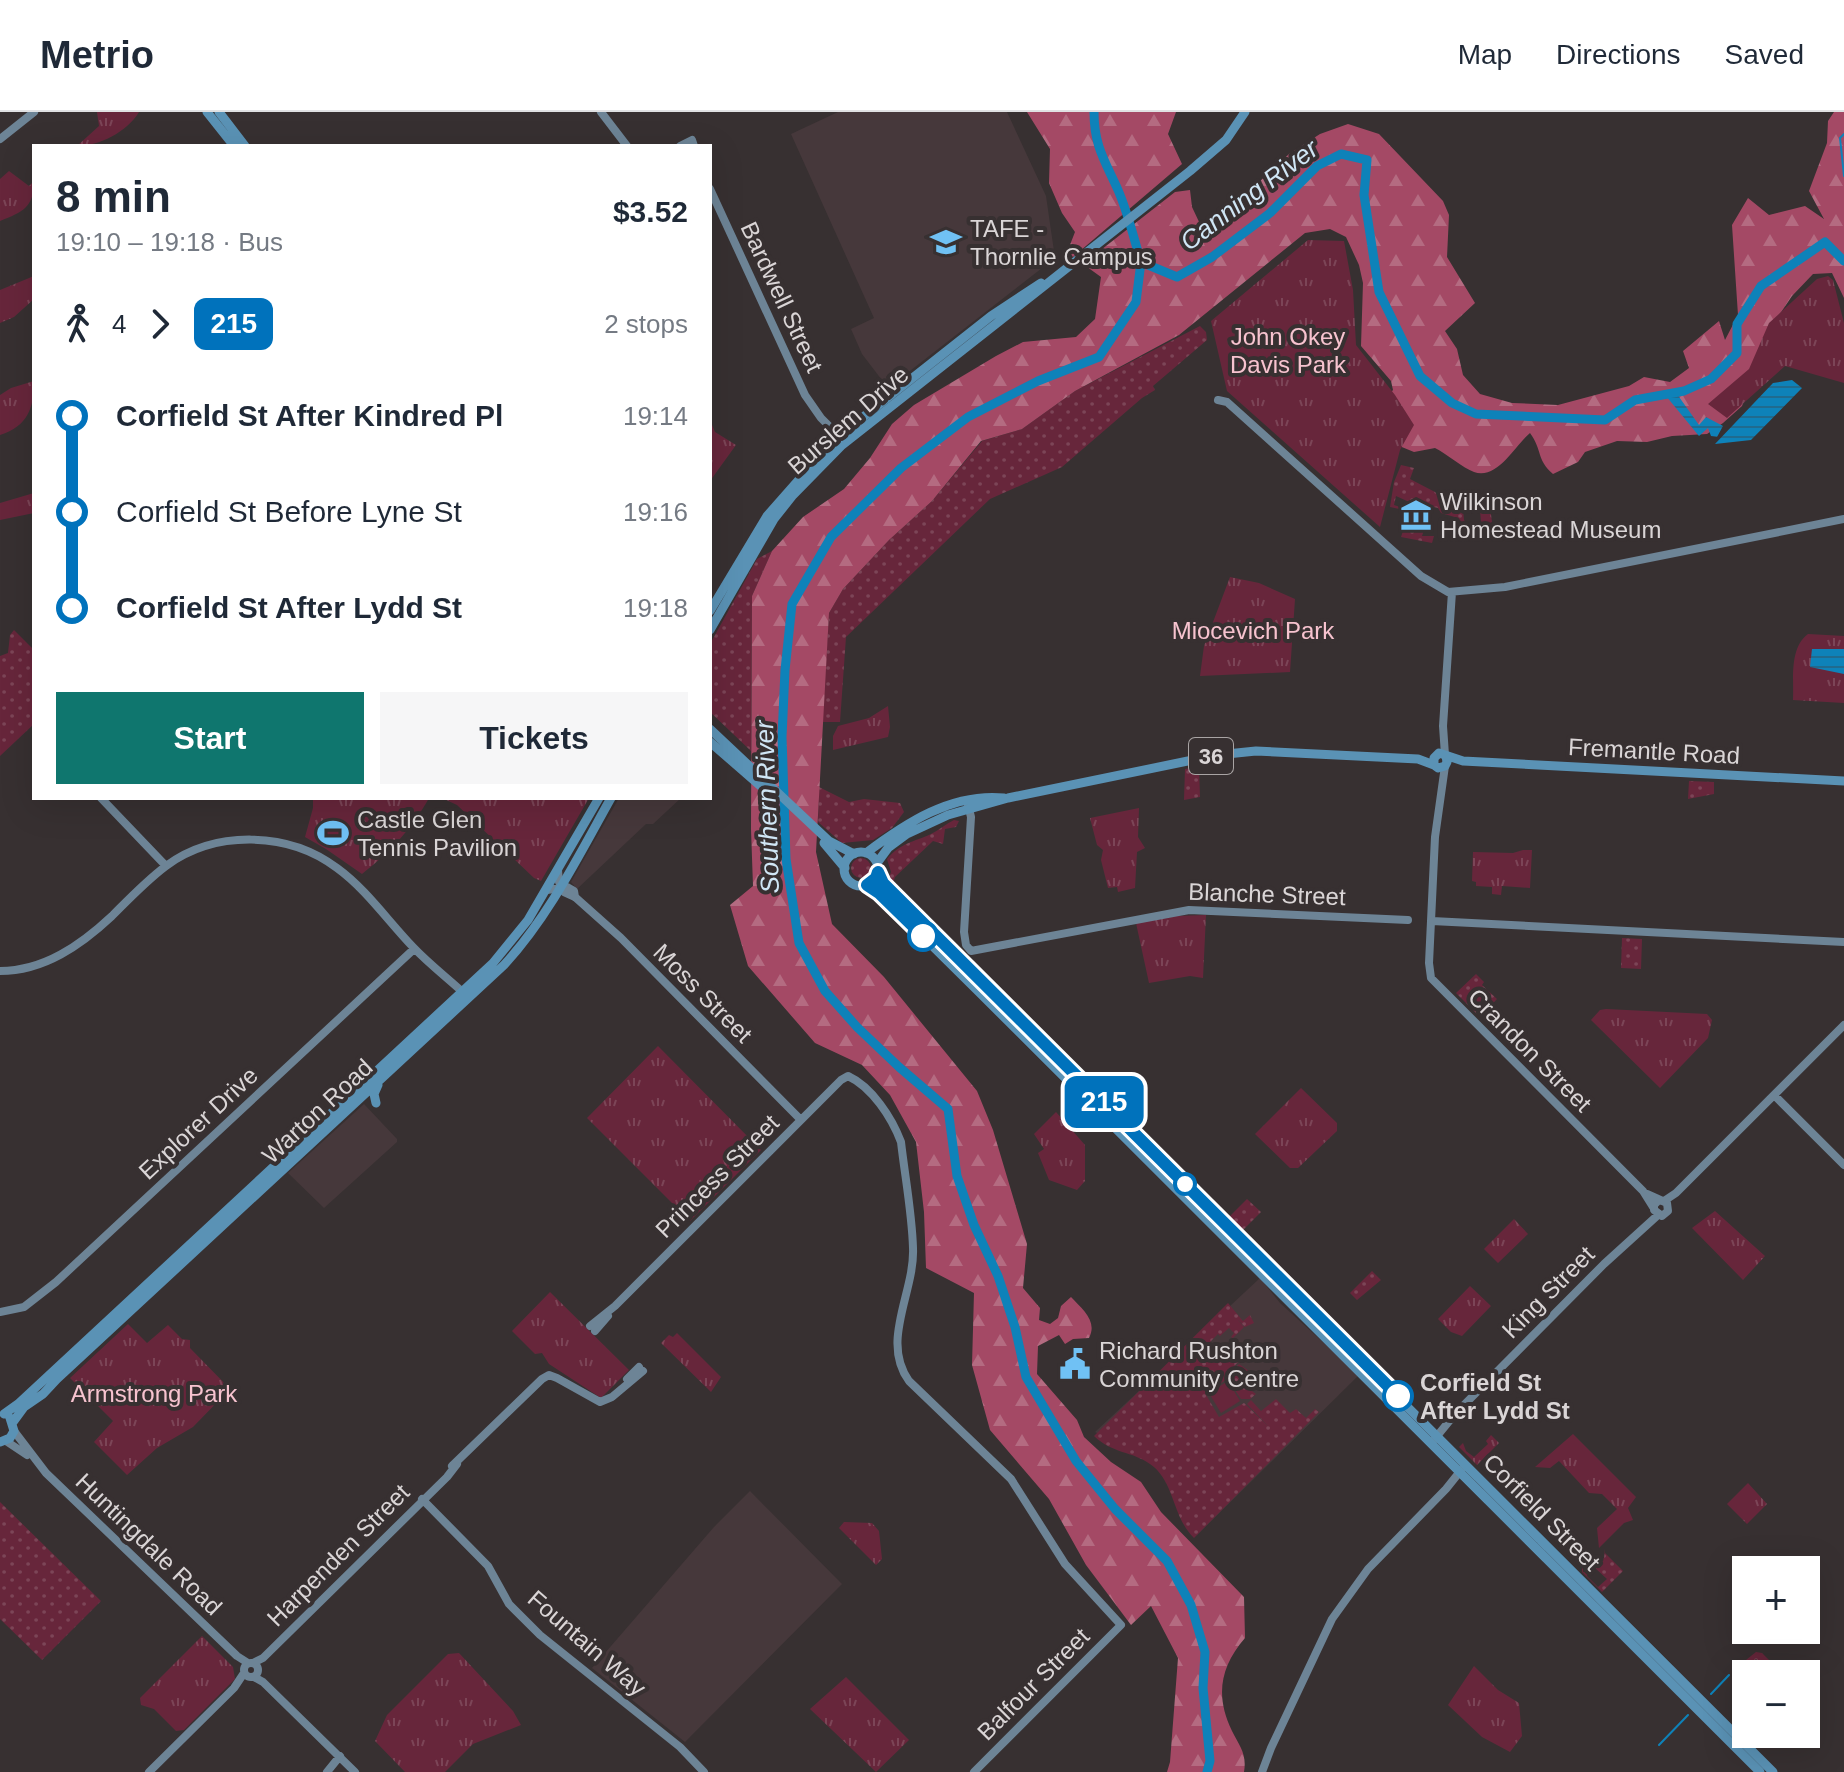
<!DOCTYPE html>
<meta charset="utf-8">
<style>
body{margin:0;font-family:Arial,sans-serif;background:#f6f6f7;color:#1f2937;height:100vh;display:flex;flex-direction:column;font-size:30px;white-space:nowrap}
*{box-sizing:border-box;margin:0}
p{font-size:26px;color:#747a83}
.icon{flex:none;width:44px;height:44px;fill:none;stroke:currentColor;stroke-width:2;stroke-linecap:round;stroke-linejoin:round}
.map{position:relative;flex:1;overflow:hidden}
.side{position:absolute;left:32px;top:32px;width:680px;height:656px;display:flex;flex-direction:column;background:#fff;border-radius:0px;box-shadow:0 8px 32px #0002}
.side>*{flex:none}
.badge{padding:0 16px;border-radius:12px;font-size:28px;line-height:52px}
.buttons{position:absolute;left:1732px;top:1444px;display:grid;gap:16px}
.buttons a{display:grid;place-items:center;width:88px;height:88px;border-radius:0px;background:#fff;box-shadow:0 8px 32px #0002;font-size:40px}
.map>.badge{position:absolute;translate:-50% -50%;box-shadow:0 0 0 4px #fff}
.legs{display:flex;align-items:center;gap:12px;height:88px;padding:0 24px;font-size:26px}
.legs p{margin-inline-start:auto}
.summary{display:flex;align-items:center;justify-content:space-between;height:136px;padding:0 24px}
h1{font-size:44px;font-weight:800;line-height:60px}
.action{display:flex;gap:16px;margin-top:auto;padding:16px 24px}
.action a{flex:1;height:92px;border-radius:0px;background:#0f766e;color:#fff;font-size:32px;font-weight:800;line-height:92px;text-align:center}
.action a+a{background:#f6f6f7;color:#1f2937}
ul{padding:0 24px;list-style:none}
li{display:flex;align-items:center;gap:28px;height:96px;font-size:30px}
li i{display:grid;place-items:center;width:12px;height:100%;margin:0 10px;background:currentColor}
li i::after{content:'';width:20px;height:20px;margin:-10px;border:6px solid;border-radius:50%;background:#fff}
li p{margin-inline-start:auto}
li:first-child i{background:linear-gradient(#0000 50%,currentColor 0)}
li:last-child i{background:linear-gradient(currentColor 50%,#0000 0)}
header{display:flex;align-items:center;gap:48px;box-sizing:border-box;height:112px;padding:0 40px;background:#fff;border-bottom:2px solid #e0e1e3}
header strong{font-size:38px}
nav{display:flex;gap:44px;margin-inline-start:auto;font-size:28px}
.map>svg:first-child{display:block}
.built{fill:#46383b}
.grass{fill:url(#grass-dots)}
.forest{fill:url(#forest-firs)}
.park{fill:url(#park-tufts)}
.pitch{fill:#67263b}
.water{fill:url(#water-rules)}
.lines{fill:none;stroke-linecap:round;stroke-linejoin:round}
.stream{stroke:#0e82b9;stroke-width:2}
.river{stroke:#0e82b9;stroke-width:9}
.secondary{stroke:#6d8496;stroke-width:8}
.primary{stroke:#5a92b5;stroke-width:9}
.line-1-casing{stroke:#fff;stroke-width:18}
.line-1{stroke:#0072bc;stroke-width:12}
.stop-1-dot{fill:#fff;stroke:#0072bc;stroke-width:4}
.labels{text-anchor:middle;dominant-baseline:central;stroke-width:8;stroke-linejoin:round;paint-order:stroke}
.shield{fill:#373031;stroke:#a9a4a4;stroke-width:2}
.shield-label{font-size:22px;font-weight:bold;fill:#dad5d6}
.poi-label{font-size:24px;fill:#dad5d6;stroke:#373031;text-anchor:start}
.street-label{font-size:24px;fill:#dad5d6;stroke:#373031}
.park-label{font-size:24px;fill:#f7c3cf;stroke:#373031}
.stop-label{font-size:24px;font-weight:bold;fill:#dad5d6;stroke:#373031;text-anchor:start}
.water-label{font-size:26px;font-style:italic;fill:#d0e6f5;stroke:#373031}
</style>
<header>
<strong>Metrio</strong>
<nav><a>Map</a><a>Directions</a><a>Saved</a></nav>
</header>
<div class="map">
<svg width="1844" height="1660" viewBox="0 0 1844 1660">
<defs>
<pattern id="grass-dots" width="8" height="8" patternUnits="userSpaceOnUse" patternTransform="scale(2)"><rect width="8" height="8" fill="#67263b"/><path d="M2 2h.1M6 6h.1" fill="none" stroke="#7c4557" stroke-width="1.8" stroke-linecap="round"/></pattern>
<pattern id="forest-firs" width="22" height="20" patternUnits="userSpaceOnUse" patternTransform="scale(2)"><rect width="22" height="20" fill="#a44965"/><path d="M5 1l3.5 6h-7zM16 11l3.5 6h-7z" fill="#b46b81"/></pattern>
<pattern id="park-tufts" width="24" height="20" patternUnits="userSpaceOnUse" patternTransform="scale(2)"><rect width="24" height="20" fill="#67263b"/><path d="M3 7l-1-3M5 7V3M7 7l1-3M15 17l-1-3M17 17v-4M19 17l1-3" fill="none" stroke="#7c4557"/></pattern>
<pattern id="water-rules" width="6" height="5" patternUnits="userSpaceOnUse" patternTransform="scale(2)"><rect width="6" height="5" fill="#0e82b9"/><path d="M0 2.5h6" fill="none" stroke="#206b8f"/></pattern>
</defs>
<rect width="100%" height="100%" fill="#373031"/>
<path class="built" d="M838 0H1007L1046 84 1055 146 888 276 862 242 851 217 874 206 791 22Z
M619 686H681L653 712H646L577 777 571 770Z
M364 992 397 1027V1030L324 1096 288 1061Z
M1260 1166 1280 1191 1359 1263 1197 1423 1186 1412 1162 1355 1095 1320Z
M750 1379 842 1472 685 1630 592 1556 714 1415Z"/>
<path class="grass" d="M1200 214 1206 220 1207 228 1153 274 1155 278 1142 286 1062 355 990 387 846 525 840 610H822L829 501 843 477 889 428 932 389 982 329 1022 317 1075 279Z
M1401 353 1414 356 1410 367 1435 380 1441 386 1445 385 1460 392 1471 377 1489 388 1492 410 1475 417 1481 411 1480 397H1485L1484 388 1470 389 1463 398 1464 408 1474 423 1458 406 1441 401 1438 396 1434 395 1429 399 1396 384 1394 393 1406 397 1407 407 1414 408 1402 415 1406 403 1401 401 1404 398 1390 395 1394 370Z
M1415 409 1426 412 1422 424H1434L1432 431 1401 425 1404 416Z
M772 439 752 484 751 639 710 600V532L757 447Z
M14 518 34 538V612L0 644V544L8 541 10 523Z
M1199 654 1200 685 1184 688 1185 657Z
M1689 669 1714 670V682L1688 687Z
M819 675 849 690 864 687 900 691 904 700 892 716 873 728 842 731 818 710Z
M954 708 959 709 956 715 945 717 943 732 933 729 895 765 893 771 888 768 891 760 887 747C900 731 914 730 931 722 939 718 946 712 954 708Z
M851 756a10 10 0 1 1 20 0a10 10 0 1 1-20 0Z
M1622 826 1642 827 1641 857 1621 856Z
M1476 862 1484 870 1482 873 1497 887 1480 905 1456 881Z
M1247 1087 1261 1100 1242 1119 1228 1106Z
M1372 1159 1381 1168 1357 1188 1350 1181Z
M1228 1191 1243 1209 1250 1203 1254 1211 1245 1215 1237 1207 1244 1215 1233 1226 1231 1225 1234 1221 1229 1216 1220 1224 1218 1222 1205 1235 1217 1247 1228 1239 1239 1249 1224 1265 1226 1268 1205 1281 1219 1305 1244 1291 1269 1315 1247 1292 1251 1288 1261 1299 1276 1287 1290 1301 1296 1297 1306 1306 1315 1297 1319 1300 1194 1426C1172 1405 1175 1369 1150 1352 1132 1339 1113 1342 1094 1324Z
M1239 1252 1249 1259 1241 1260 1239 1264C1242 1275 1249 1276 1256 1282L1250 1287H1241L1226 1265Z
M0 1390 101 1489 42 1548 0 1507Z
M1605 1437V1441L1623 1459 1602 1480 1582 1460V1454L1591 1446 1586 1454 1583 1455V1460L1588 1461 1587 1464 1598 1475 1607 1467 1594 1455 1591 1456V1453H1595L1604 1446Z
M1756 1540 1762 1541 1770 1549 1763 1553 1756 1547 1748 1554 1751 1558 1745 1563 1739 1557 1746 1548Z"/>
<path class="forest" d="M1027 0H1176L1168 22 1182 52 1073 145 1068 138 1075 120 1062 101 1049 71 1050 37Z
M1834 0H1844V186L1832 161 1813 162 1792 184 1771 215 1742 294 1723 311 1707 322 1672 324 1647 330 1617 329 1585 340 1578 350 1553 362C1536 347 1543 339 1530 321 1515 333 1498 368 1474 360 1463 356 1447 342 1435 336L1414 340 1392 331 1386 286 1393 278 1391 269 1361 234 1363 171 1359 153 1346 125 1330 117 1305 121 1179 223 1075 279 1022 317 981 329 932 389 889 428 843 477 829 501 816 740 832 812 884 865 977 979 993 1018 1027 1132 1023 1176 1040 1196 1039 1208 1050 1212 1058 1206 1061 1194 1071 1185C1082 1197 1098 1209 1089 1226L1073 1227 1065 1232 1059 1223 1038 1234 1037 1262 1077 1308 1084 1325 1111 1350 1141 1370 1161 1400 1244 1485 1245 1526C1220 1555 1215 1584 1232 1619 1240 1635 1247 1642 1244 1660H1167L1170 1650 1178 1546 1151 1494 1131 1513 1086 1453 1049 1387 990 1318 972 1253 974 1181 926 1156 924 1100 916 1030 890 983 862 953 815 931 748 854 730 793 753 774 751 717 752 484 772 439 803 405 844 377 870 346 892 312 914 293 996 244 1023 230 1076 225 1095 207 1101 165 1083 152 1175 80 1190 78 1192 95 1200 112 1223 105 1244 90 1258 71 1289 42 1320 22 1348 12 1379 22 1443 89 1449 103 1447 145 1475 191 1445 219 1457 237 1463 263 1480 282 1512 291 1558 293 1629 274 1644 265 1670 270 1689 256 1683 239 1719 209 1725 228 1738 203 1732 113 1748 86 1769 103 1805 94 1824 107 1809 79 1827 31 1828 9Z"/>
<path class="park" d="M97 0H139C127 20 99 34 77 34L99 14Z
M9 59 29 74 34 69C34 95 23 100 0 109V67Z
M1308 128 1344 129 1353 178 1356 233 1395 283 1414 313 1400 338 1380 415 1227 279 1211 209Z
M34 164V187L14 205 0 211V178Z
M1828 164 1833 168 1844 211V271L1785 254 1727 306 1708 292 1749 257 1769 211 1817 167Z
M34 269C34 296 28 314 0 323V283L11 276Z
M710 308 715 320 736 333 710 369Z
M34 381V401L0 408V391Z
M1230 465 1259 471 1295 487 1290 560 1200 564 1204 534Z
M1808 522 1844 524V591L1793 588C1794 567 1789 536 1808 522Z
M888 594 890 615 888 625 833 638V624L838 614 869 606Z
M313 686H429C411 718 390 740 362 762L326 737 305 725 313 696Z
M589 686 541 769 534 766 457 693 444 687Z
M1139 696 1138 725 1145 736 1137 740 1135 776 1118 780 1117 775 1108 776 1101 748 1103 738 1097 733 1090 706Z
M1523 738H1532L1530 776 1502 774 1501 783 1492 782V775L1476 774V770L1472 769 1473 740 1513 741Z
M1206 803 1203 866 1190 864 1149 871 1136 811 1173 804Z
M1606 897 1707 902 1712 908 1708 926 1660 976 1591 908 1600 898Z
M658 934 761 1038 690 1109 587 1006Z
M1301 976 1337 1011V1019L1298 1056H1290L1255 1022Z
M1056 1000 1085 1033V1069L1077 1078 1049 1068 1038 1041 1044 1037 1034 1022Z
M1715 1099 1765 1144 1743 1168 1692 1116Z
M1514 1107 1528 1122 1498 1151 1484 1137Z
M1470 1174 1491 1194 1462 1224 1451 1220 1438 1207Z
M550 1180 629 1258 601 1286 549 1252 542 1241 535 1242 512 1219Z
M128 1212 147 1231 168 1213 182 1227 190 1228V1236L230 1277 193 1315 157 1336 127 1363 94 1330 113 1309 70 1266Z
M677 1221 721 1265 711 1280 661 1231 669 1223 673 1225Z
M1573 1322 1636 1385 1628 1396 1633 1408 1624 1411 1599 1436 1597 1416 1617 1397 1602 1382 1589 1381 1559 1349 1550 1356 1535 1355Z
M1491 1323 1499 1331 1477 1353 1459 1335 1463 1331 1466 1339 1474 1345 1488 1332 1486 1329Z
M1748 1371 1767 1392 1747 1412 1727 1392Z
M844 1410 872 1411 879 1419 882 1447 876 1453 839 1416Z
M202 1524 233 1555 235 1567 184 1618 176 1619 154 1597 141 1593 140 1586Z
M459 1541 513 1599 521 1613 473 1632 445 1660H405L375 1629 387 1603 448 1542Z
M1474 1554 1498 1578 1519 1591 1522 1624 1510 1640 1482 1625 1448 1593Z
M846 1565 909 1628 876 1660 810 1597Z"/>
<path class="pitch" d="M1228 1269 1240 1289 1221 1301 1209 1281Z"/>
<path class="water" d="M1792 268 1802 276 1751 328 1715 332 1773 271Z
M1677 282 1699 313 1706 305 1723 314 1717 325 1711 324 1708 316 1699 324 1666 284Z
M1812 537H1844V562L1810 555Z"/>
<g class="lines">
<path class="stream" d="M1844 22 1840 26 1844 64
M1711 1582 1729 1563
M1659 1633 1688 1603"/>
<path class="river" d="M1094 0C1094 34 1105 49 1118 78 1128 101 1134 127 1141 150L1177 165 1212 145 1270 101 1317 54 1341 42 1367 48 1364 83 1379 180 1420 264 1452 291 1476 302 1605 308 1635 288 1684 279 1711 267 1737 241V212L1761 174 1825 130 1844 149
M1141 150 1136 190 1099 245 1038 269 968 305 901 356 831 425 792 492 785 558 782 625 786 747 799 831 825 879 857 915 899 955 948 997 957 1064 974 1113 998 1164 1015 1215 1026 1265 1076 1349 1115 1397 1167 1449 1191 1493 1205 1540 1203 1576 1210 1649 1207 1660"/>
<path class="secondary" d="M601 0 627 34
M0 27 34 0
M680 34 692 28 694 34
M710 77 805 283 821 306 841 326
M1218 288 1227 290 1421 464 1448 480 1505 475 1844 407
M1445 643 1443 614 1452 480
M1445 654 1435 725 1429 851 1431 866 1643 1079 1653 1095
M101 686 166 754
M967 689 971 705 964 820 966 833 971 839 1189 798 1408 808
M558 758 559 770 564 780 575 785 621 826 801 1008
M547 778 567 775 574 779 575 785
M1432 809 1844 830
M0 859C44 859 81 833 112 804 129 787 146 769 166 754 215 718 288 719 337 756 366 777 388 809 413 835 430 853 449 867 467 884
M1774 983 1844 1053
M1647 1082 1667 1091 1668 1099 1662 1104 1654 1098V1093L1659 1088
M1664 1089 1676 1081 1844 913
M0 1200 24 1195 56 1170 414 837
M590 1214 615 1194 841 968 848 964C872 975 892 1006 901 1030 905 1065 912 1101 913 1136 915 1180 880 1229 909 1269L1011 1367 1065 1452 1121 1513 974 1660
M595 1219 608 1204
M627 1267 639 1255
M14 1319 46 1361 237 1544 248 1551
M6 1329 27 1343
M1433 1329 1455 1302 1604 1152 1658 1103
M452 1354 542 1267 549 1263 557 1266 600 1290 612 1285 643 1259
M422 1387 488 1454 509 1492 540 1523 680 1635 704 1660
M244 1558a7 7 0 1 1 14 0a7 7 0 1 1-14 0Z
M253 1551 263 1546 447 1365 457 1352
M254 1565 263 1570 355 1660
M149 1660 234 1576 244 1561
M327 1660 340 1644
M1262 1660 1271 1636 1332 1507 1368 1457 1446 1377 1462 1357"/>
<path class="primary" d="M207 0 234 34
M219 0 245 34
M710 499 767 404 834 328 991 204 1041 171
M710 518 774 407 793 383 841 334 1190 59 1226 28 1245 0
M710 617 829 729 854 742
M710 630 772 684
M1446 644 1447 650 1445 654 1438 656 1434 653V646L1439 641 1463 649 1844 669
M824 731 845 756
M844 757a17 17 0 1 1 34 0a17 17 0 1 1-34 0Z
M866 741C906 711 951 681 1004 686
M877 751 888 736 907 722 948 703 1008 686 1217 643 1256 639 1418 647 1434 653
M878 760 896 784 1773 1660
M867 773 879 781 978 879 1760 1660
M376 991 374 982 378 973
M4 1302 18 1292 493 851 528 808 599 686
M13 1310 24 1295 43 1282 57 1267 504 853C549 804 579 743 611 686
M0 1330 10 1326 14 1319 10 1306"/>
</g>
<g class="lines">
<defs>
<path id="line-1" d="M923 824 879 781 867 773 876 766 878 760 883 771 896 784 1398 1284"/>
</defs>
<use href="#line-1" class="line-1-casing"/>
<use href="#line-1" class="line-1"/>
</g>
<defs>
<symbol id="university-bare" viewBox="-9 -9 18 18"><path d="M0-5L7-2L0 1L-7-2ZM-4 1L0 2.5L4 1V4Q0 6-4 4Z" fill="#70c1f4" stroke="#373031" stroke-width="2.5" paint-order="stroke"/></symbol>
<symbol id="museum-bare" viewBox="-9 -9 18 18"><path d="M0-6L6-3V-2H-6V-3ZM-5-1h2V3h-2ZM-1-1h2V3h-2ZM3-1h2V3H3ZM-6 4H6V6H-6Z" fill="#70c1f4" stroke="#373031" stroke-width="2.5" paint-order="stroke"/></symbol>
<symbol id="stadium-bare" viewBox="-9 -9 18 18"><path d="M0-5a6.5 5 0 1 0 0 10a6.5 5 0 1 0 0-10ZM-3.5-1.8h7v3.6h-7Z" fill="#70c1f4" stroke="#373031" stroke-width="2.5" paint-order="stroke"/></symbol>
<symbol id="civic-bare" viewBox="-9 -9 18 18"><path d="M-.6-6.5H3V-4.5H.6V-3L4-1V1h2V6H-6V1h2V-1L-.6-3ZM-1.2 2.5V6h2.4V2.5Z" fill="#70c1f4" stroke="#373031" stroke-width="2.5" paint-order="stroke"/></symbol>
</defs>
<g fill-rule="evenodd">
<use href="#university-bare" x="924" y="108" width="44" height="44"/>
<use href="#museum-bare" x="1394" y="381" width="44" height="44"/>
<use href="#stadium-bare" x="311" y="699" width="44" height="44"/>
<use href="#civic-bare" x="1053" y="1230" width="44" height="44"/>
</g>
<g class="stop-1-dot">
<circle cx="923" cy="824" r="14"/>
<circle cx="1185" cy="1072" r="10"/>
<circle cx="1398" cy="1284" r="14"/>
</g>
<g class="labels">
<rect class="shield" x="1189" y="626" width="44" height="36" rx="6"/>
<g class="shield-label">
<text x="1211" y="644">36</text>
</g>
<g class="poi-label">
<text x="970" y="116">TAFE -<tspan x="970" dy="28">Thornlie Campus</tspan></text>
<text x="1440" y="389">Wilkinson<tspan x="1440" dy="28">Homestead Museum</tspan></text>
<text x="357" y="707">Castle Glen<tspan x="357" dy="28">Tennis Pavilion</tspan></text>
<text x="1099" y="1238">Richard Rushton<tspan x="1099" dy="28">Community Centre</tspan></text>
</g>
<g class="street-label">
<text transform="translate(782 185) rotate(65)">Bardwell Street</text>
<text transform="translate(848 308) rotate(-41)">Burslem Drive</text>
<text transform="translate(1654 639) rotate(3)">Fremantle Road</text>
<text transform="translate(1267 782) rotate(2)">Blanche Street</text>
<text transform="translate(703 881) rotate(45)">Moss Street</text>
<text transform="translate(1530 938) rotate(45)">Crandon Street</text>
<text transform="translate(317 999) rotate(-43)">Warton Road</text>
<text transform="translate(198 1011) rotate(-43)">Explorer Drive</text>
<text transform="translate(717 1064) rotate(-45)">Princess Street</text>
<text transform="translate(1548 1180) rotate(-45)">King Street</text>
<text transform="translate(1542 1400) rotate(45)">Corfield Street</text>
<text transform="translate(149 1432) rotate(44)">Huntingdale Road</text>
<text transform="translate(338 1443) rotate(-45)">Harpenden Street</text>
<text transform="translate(587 1531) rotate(41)">Fountain Way</text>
<text transform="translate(1033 1572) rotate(-45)">Balfour Street</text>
</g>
<g class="park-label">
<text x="1288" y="224">John Okey<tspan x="1288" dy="28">Davis Park</tspan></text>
<text x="1253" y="518">Miocevich Park</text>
<text x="154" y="1281">Armstrong Park</text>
</g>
<g class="stop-label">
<text x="1420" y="1270">Corfield St<tspan x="1420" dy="28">After Lydd St</tspan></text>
</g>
<g class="water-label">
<text transform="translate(1249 83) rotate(-37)">Canning River</text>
<text transform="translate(767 695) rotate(-92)">Southern River</text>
</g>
</g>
</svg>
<div class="buttons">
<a>+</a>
<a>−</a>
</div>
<b class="badge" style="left:1104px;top:990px;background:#0072bc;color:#fff">215</b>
<section class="side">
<div class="summary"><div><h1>8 min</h1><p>19:10 – 19:18 · Bus</p></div><b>$3.52</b></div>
<div class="legs"><svg class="icon" aria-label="walk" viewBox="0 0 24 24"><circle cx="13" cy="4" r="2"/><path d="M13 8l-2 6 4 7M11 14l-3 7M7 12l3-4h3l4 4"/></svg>4<svg class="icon" aria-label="forward" viewBox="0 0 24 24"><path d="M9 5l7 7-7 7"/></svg><b class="badge" style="background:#0072bc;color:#fff">215</b><p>2 stops</p></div>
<ul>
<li><i style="color:#0072bc"></i><b>Corfield St After Kindred Pl</b><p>19:14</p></li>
<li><i style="color:#0072bc"></i><span>Corfield St Before Lyne St</span><p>19:16</p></li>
<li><i style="color:#0072bc"></i><b>Corfield St After Lydd St</b><p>19:18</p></li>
</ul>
<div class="action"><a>Start</a><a>Tickets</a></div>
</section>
</div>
